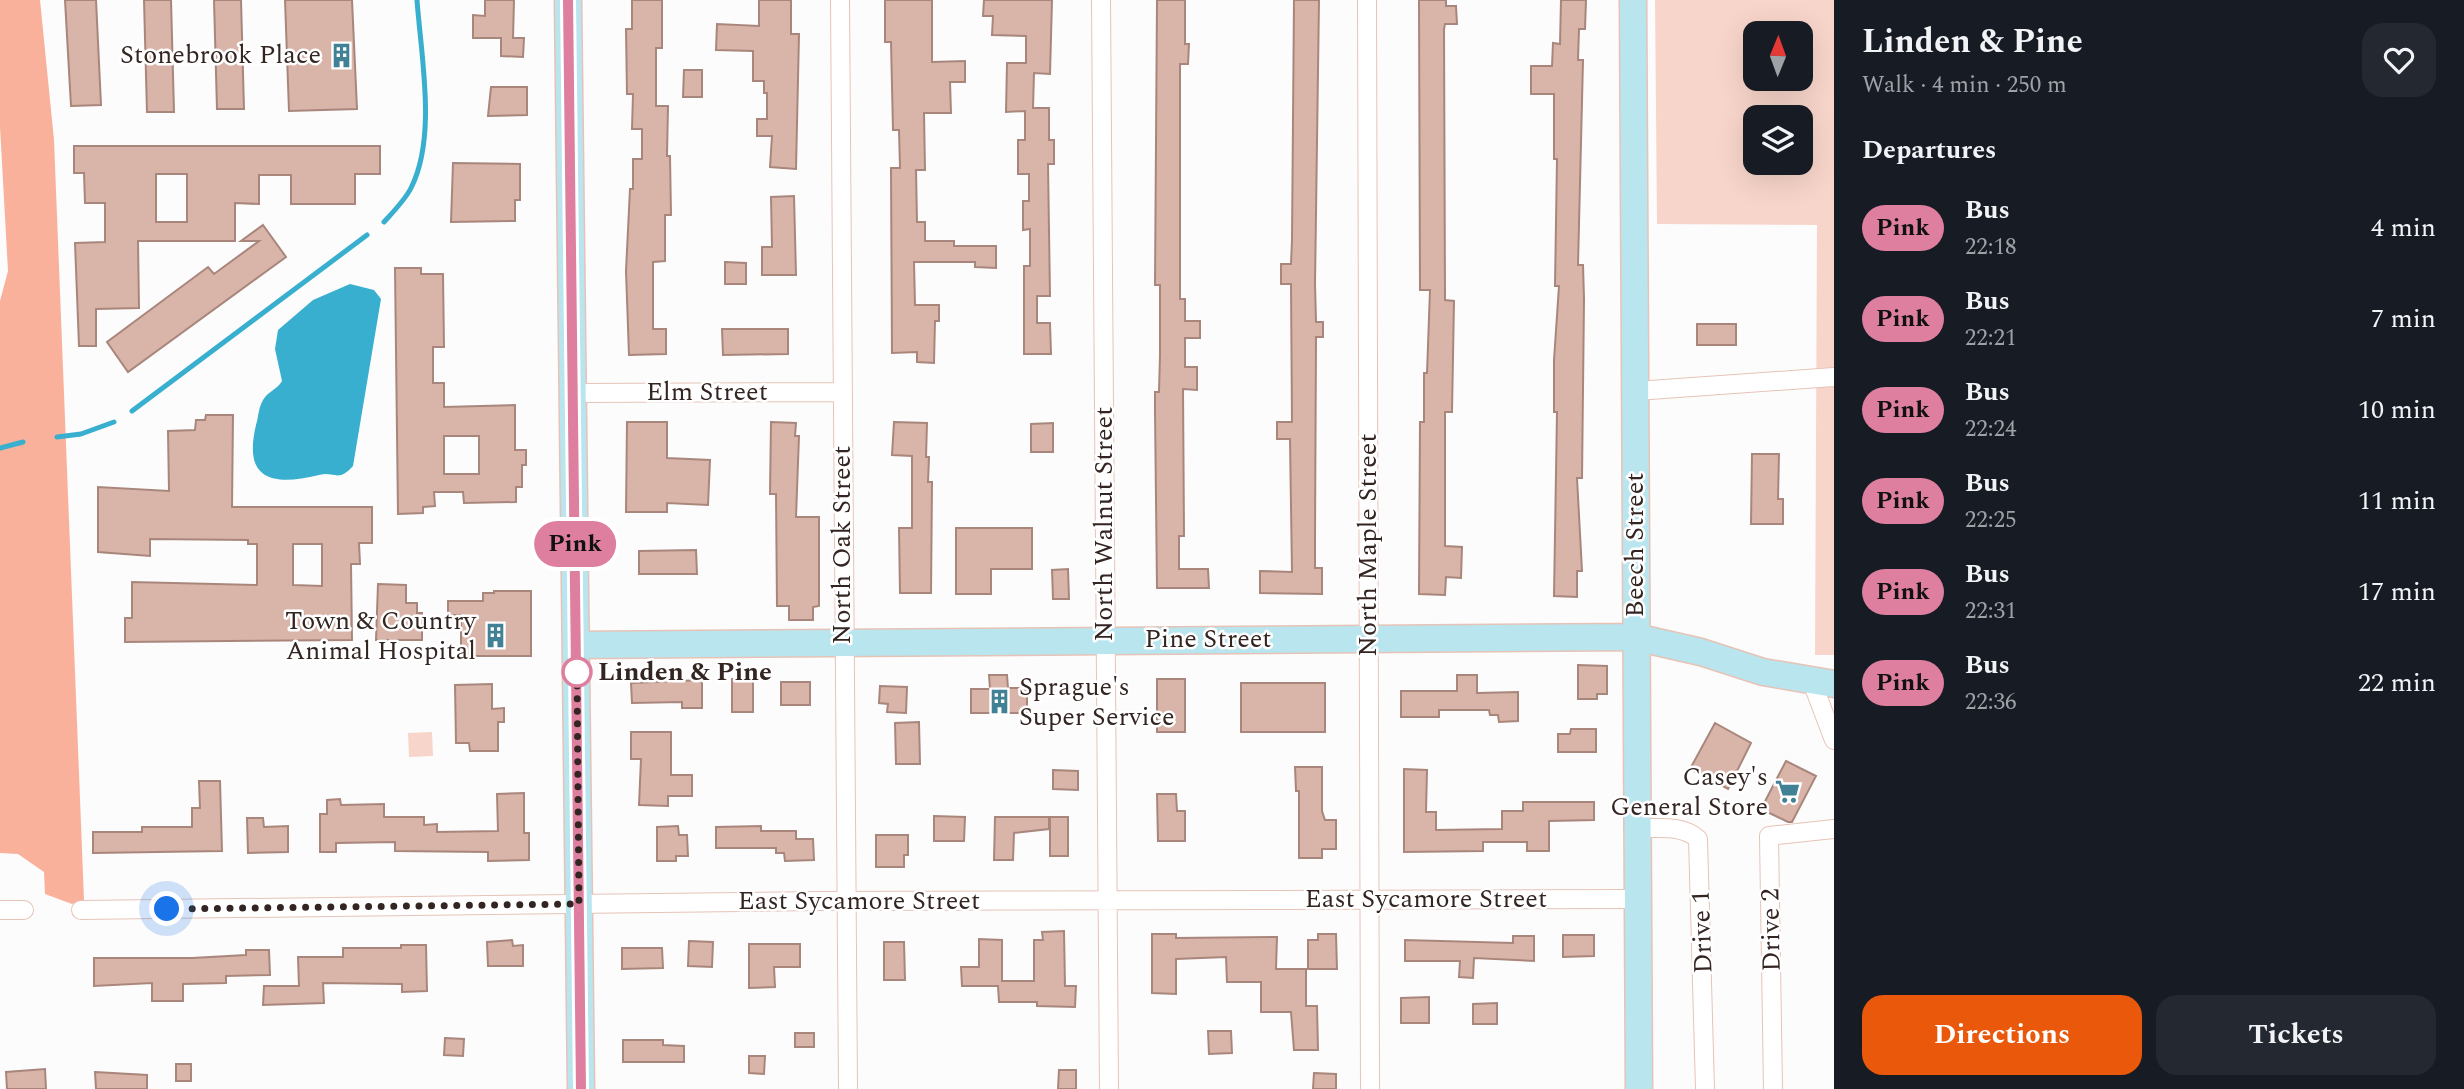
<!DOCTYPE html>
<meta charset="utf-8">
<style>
body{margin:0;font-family:Spectral,serif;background:#242831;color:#f1f3f6;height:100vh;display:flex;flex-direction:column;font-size:26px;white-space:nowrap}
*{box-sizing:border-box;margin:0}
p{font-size:23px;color:#9ea1a6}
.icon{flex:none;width:38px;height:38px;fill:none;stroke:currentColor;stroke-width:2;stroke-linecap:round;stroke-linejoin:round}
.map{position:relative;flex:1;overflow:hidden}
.panel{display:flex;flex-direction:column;background:#171b24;width:630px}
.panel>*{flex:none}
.badge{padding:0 14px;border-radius:23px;font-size:24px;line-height:46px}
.needle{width:46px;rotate:1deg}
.fabs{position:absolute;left:1743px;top:21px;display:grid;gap:14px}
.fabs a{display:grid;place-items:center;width:70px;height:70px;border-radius:14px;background:#171b24;box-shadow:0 7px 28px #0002;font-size:35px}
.you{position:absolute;width:35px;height:35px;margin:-18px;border:5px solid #fff;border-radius:50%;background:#1a73e8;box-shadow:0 0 0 10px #1a73e833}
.map>.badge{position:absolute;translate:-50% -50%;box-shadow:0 0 0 4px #fff}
h2{padding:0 28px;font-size:26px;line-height:63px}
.round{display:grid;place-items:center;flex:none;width:74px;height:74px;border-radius:21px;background:#242831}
.head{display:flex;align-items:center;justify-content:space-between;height:119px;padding:0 28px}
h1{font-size:33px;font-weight:700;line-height:52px}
.cta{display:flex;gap:14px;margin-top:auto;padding:14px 28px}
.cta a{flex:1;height:80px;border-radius:21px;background:#ea580c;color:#fff;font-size:28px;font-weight:700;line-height:80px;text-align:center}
.cta a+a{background:#242831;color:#f1f3f6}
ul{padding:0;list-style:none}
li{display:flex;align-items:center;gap:21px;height:91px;padding:0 28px}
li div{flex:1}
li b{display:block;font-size:26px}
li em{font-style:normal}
li .badge{min-width:77px;font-weight:700;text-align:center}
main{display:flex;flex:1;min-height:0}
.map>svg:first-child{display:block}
.green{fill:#f8d5ca;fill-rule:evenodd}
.forest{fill:#f9b19b}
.water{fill:#39afcf}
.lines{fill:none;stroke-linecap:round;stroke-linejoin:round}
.stream{stroke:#39afcf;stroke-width:5}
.building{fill:#d9b4a9;stroke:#a9867c;stroke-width:2;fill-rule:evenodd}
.street-casing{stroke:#e7c3b7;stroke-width:20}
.secondary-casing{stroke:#e7c3b7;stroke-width:29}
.street{stroke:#fff;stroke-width:18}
.secondary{stroke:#b9e5ef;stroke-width:26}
.line-casing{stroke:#fff;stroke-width:16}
.line{stroke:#de7f9f;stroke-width:10}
.walk{stroke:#332521;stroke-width:7;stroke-dasharray:0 12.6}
.stop-dot{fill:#fff;stroke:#de7f9f;stroke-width:3.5}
.labels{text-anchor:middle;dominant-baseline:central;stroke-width:5;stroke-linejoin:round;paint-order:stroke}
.poi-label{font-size:26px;fill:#332521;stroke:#fff;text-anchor:end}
.street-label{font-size:26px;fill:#332521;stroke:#fff}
.stop-label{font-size:26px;font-weight:bold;fill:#332521;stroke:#fff;text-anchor:start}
</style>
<main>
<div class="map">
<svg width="1834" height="1089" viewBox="0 0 1834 1089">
<rect width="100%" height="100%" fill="#fcfcfc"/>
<path class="green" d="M1655 0H1834V655H1815L1817 225 1657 224ZM1755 33H1801V79H1755ZM1755 117H1801V163H1755Z
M432 732 433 756 409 757 408 733Z"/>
<path class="forest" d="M0 0H40L54 140 84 900 72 904 45 894 44 872 18 854 0 853V301L8 271 0 127Z"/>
<path class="water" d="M350 284 374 290 381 299 353 466C338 483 335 471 319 475 271 487 243 479 256 425 259 415 258 409 263 400 268 391 277 390 282 381L275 349 278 330 313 300Z"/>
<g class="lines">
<path class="stream" d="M384 222C393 212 405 200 411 188 437 137 421 56 417 0
M132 411 367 235
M57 437 81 434 114 422
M0 448 23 442"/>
</g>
<path class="building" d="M65 0H96L101 105 71 106Z
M144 0H171L174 112H147Z
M214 0H241L244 109H217Z
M285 0H352L357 109 289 111Z
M485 0H514L513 38H524L523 57 501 56V38H473V15L485 16Z
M632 0H662V48H656V106H668L667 156H670L671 215H665V261L653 262V329H666V354L629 355 626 271 630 189H633V159H642V129H632L633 94H627L626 29H632Z
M759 0H791V34H799L796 169 770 167 772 136H757V119H767V93H764V81H753V51L716 50 717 24 759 26Z
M885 0H932V62L965 61V82H950L951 113H924L925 170H916L917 222H925V241H954V246H996V268L975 267V262H914L915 305H939V321H935L934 363 917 362V352L892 353 891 168H900L899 130H893L891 42H885Z
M984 0H1052L1050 74 1034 73 1033 108H1049V140H1054V164H1048L1050 296H1037V323H1050L1051 354H1024V266H1030V229L1023 230V201H1029V174H1018V140H1025V111L1006 112 1007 63H1026V36L992 35 993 16H983Z
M1157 0H1185V44H1189L1188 64H1180V299H1185V321H1200V338H1185V367H1197V390L1183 389 1184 536H1179V569H1208L1209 588H1157L1155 410V392H1159L1160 355V285H1155Z
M1294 0H1319L1315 284 1316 322H1323V337H1316L1315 538V568H1322V594L1260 593V571L1292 572 1290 439H1277V422H1292L1291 284H1281V264H1291L1292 240Z
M1419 0H1446V6H1456L1457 24H1445L1444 29 1445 300 1454 301 1452 412H1445V546L1462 547 1461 578 1446 577 1445 595 1419 594 1420 422H1424V373H1427L1430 290H1420Z
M1561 0H1586L1585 29H1579L1578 60H1583L1578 265H1583L1584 299 1582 478H1577L1582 571H1577V597L1554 596 1557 412H1554V360L1559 286H1555L1557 159H1554V94H1531V66H1552L1553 43 1560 44Z
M684 70H702V97H683Z
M491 87H527V115L488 116Z
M74 146H380V174H355V204H291V175H259V204L235 203V241H138L139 308 96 309V346H79L75 243 105 242V203H85L84 173H74ZM156 174H187V222H156Z
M453 163 520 164V200H515V221L451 222Z
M794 196 796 275H762V247H772L771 197Z
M263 225 286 257 128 372 107 342 208 267 214 274 259 241H241Z
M725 262 746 263V284H725Z
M395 268H421V274H443L444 347H433V383H444V407L515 405V450H526V465H522V487H516V502L464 503 463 492H434L435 506 423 507V513L398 514ZM444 436H479V474H444Z
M1697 324H1736V345H1697Z
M722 329H788V354L723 355Z
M206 415H233L232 507H372V543H359L360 564H351L352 640 125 642V618H132V582L257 585V544H248V540L150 539V556L98 552V487L169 491 168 431 195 430 196 420H205ZM293 544H322V586L293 585Z
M627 422H667V458L710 460 708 505 667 503V512H626Z
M771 422 796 423 795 436H799L796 517H819V606L813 607V620H789V606H777L776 494H770Z
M894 422 927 423 926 457H929L928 482H932L931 593H900L899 528H912V456L892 455Z
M1053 423V452H1031V424Z
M1752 454H1779L1778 499H1783V524H1751Z
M956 528H1032V569H991V594H956Z
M696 550 697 574H639V551Z
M1068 569 1069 599H1053L1052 570Z
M378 584 406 585V603H417V613H422V640H376Z
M494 591H531V656H461V615H448V601H483V593H494Z
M1578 665 1607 666V694H1597V699H1578Z
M989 675H1007L1008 688H1027V713H971V689H990Z
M1457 675H1477V693L1518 692V721L1499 722 1498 715H1490L1489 710H1439V717H1401V691H1457Z
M732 679H753V712H732Z
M1157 679H1185V732H1157Z
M702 680V708H682V702L632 703 631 683Z
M781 682H810V705H781Z
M1241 683H1325V732H1241Z
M492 684V709L504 708V722H498V751H470L469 743H456L455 685Z
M880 686 907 687 906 713 887 712 888 704 879 703Z
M919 722 920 764H896L895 723Z
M1715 723 1751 743 1728 789 1690 769Z
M1571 729H1596V752H1558V734H1570Z
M631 732H671V775H692V796H668V806L639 805 641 759H631Z
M1786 761 1816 776 1792 822H1788L1761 809Z
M1295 767H1322V811L1325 820H1336V849H1322V858H1299V791H1296Z
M1404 769 1427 770 1426 812H1436V830L1502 829V811H1523V802H1594V820L1549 821V851H1527V842H1483V851L1404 852Z
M1053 770 1078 771V790L1053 789Z
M199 781H220L222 851 93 853V832H142V827H192V808H200Z
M524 793V833H529V860L488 861V852L395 851V842L336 843V852H320V814H327V800L340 799 341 805 384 804V817H424V825L437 824V832L498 831 497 794Z
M1157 794H1176L1177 811H1185V841H1158Z
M934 816 965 817 964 841H934Z
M995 817H1049V829L1014 833 1013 860H994Z
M1050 817H1068V856H1050Z
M247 818H263L264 827 288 826V852L248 853Z
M678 826 679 835H687L688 856H676V861H657V827Z
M761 826V831H796V839H813L814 860 785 861 784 853H776V848H716V827Z
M876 835H908V855H904V867H876Z
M1064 931 1065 986H1076L1075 1007 1037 1006V1002H999L998 986H962L961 967H979V939L1002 940V981H1034V940H1043L1042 932Z
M1152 934H1176V938L1277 937 1276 969H1306V1006H1317L1318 1050H1294L1291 1012H1261V982H1227L1226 957 1176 959V994L1152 993Z
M1318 934H1336L1337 969H1308V940H1318Z
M1563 935H1594V956L1563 957Z
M1513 936H1534V961L1474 958 1473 978 1459 977 1460 961H1405V940L1513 943Z
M512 940 513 946 523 945V966H488L487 942Z
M689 941 713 942 712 967 688 966Z
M884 942H904L905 980H884Z
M749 944H800V967H774L775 987 749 988Z
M401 945H426L427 991 402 992V984L323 983 324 1003 263 1005 264 986H299L298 957H343V948H401Z
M622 948H662L663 968 622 969Z
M246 950H269L270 975 226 976V983L183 984V1001H152V983L94 986V958H192L246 955Z
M1429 997V1023H1401V998Z
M1497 1003V1024H1473V1004Z
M1208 1031H1231L1232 1053 1209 1054Z
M795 1033H814V1047H795Z
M445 1038 464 1039 463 1056 444 1055Z
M623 1040H663V1045L684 1046V1062H623Z
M749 1056H765L764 1074 749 1073Z
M176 1064H191V1081H176Z
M45 1069 46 1089H7L6 1072Z
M1059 1070H1076V1089H1058Z
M95 1072 147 1075V1089H96Z
M1314 1073 1336 1074V1089H1313Z"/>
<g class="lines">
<defs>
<path id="street" d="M840 0 848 1089
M1101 0 1109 1089
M1367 0 1370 1089
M1636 391 1834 377
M573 393 841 392
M1812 682 1834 740
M1637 828C1657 829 1682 824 1698 839L1705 1089
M0 910H24
M81 910 821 901 1637 899
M1773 1089 1769 836 1834 829"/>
<path id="secondary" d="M568 0 581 1089
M1633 0 1639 1089
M577 645 1635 637 1701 652 1763 672 1834 684"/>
</defs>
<use href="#street" class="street-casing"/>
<use href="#secondary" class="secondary-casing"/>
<use href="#street" class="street"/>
<use href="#secondary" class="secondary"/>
</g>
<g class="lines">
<defs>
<path id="line" d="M568 0 581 1089"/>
</defs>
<use href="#line" class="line-casing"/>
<use href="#line" class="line"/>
<path class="walk" d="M167 909 579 904 577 672"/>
</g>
<defs>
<symbol id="building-bare" viewBox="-9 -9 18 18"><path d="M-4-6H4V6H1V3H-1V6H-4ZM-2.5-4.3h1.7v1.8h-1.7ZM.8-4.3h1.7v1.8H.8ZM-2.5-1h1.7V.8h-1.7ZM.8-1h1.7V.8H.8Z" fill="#418195" stroke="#fff" stroke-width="2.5" paint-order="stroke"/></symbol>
<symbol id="supermarket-bare" viewBox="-9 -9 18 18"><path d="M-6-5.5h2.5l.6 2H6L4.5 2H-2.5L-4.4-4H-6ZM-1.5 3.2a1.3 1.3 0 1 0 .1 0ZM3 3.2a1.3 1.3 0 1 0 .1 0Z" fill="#418195" stroke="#fff" stroke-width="2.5" paint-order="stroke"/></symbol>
</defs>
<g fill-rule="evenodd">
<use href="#building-bare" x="324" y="38" width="35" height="35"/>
<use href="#building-bare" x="478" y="618" width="35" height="35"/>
<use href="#building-bare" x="982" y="684" width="35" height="35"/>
<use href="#supermarket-bare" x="1770" y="774" width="35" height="35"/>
</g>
<circle class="stop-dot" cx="577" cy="672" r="14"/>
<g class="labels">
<g class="poi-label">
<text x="321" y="55">Stonebrook Place</text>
<text x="476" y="621">Town &amp; Country<tspan x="476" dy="30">Animal Hospital</tspan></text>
<text x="1019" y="687" text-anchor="start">Sprague's<tspan x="1019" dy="30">Super Service</tspan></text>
<text x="1768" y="777">Casey's<tspan x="1768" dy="30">General Store</tspan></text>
</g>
<g class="street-label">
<text x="707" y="392">Elm Street</text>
<text transform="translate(1104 524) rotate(-90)">North Walnut Street</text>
<text transform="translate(842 545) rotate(-90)">North Oak Street</text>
<text transform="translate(1368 545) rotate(-90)">North Maple Street</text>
<text transform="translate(1635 545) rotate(-90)">Beech Street</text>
<text x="1208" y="639">Pine Street</text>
<text x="1426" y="899">East Sycamore Street</text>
<text x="859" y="901">East Sycamore Street</text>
<text transform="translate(1771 930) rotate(-91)">Drive 2</text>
<text transform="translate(1702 932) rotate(-92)">Drive 1</text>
</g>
<g class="stop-label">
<text x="598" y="672">Linden &amp; Pine</text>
</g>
</g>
</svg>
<div class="fabs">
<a><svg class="needle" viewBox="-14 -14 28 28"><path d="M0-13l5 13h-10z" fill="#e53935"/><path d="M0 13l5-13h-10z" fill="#9ea1a6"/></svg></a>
<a><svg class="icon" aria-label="layers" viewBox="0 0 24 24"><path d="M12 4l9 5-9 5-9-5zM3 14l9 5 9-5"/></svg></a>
</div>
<div class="you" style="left:167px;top:909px"></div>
<b class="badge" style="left:575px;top:544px;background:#de7f9f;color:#111">Pink</b>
</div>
<section class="panel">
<div class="head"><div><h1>Linden &amp; Pine</h1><p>Walk · 4 min · 250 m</p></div><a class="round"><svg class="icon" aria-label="heart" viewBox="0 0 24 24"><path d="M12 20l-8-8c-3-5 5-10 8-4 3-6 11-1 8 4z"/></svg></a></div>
<h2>Departures</h2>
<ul>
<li><span class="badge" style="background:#de7f9f;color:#111">Pink</span><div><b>Bus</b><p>22:18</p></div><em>4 min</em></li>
<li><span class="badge" style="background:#de7f9f;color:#111">Pink</span><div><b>Bus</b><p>22:21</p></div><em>7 min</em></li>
<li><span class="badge" style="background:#de7f9f;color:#111">Pink</span><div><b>Bus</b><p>22:24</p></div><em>10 min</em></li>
<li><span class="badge" style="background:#de7f9f;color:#111">Pink</span><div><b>Bus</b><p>22:25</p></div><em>11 min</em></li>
<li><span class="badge" style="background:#de7f9f;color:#111">Pink</span><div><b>Bus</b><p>22:31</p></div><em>17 min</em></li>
<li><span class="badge" style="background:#de7f9f;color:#111">Pink</span><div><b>Bus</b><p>22:36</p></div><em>22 min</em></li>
</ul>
<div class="cta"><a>Directions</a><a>Tickets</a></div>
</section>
</main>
